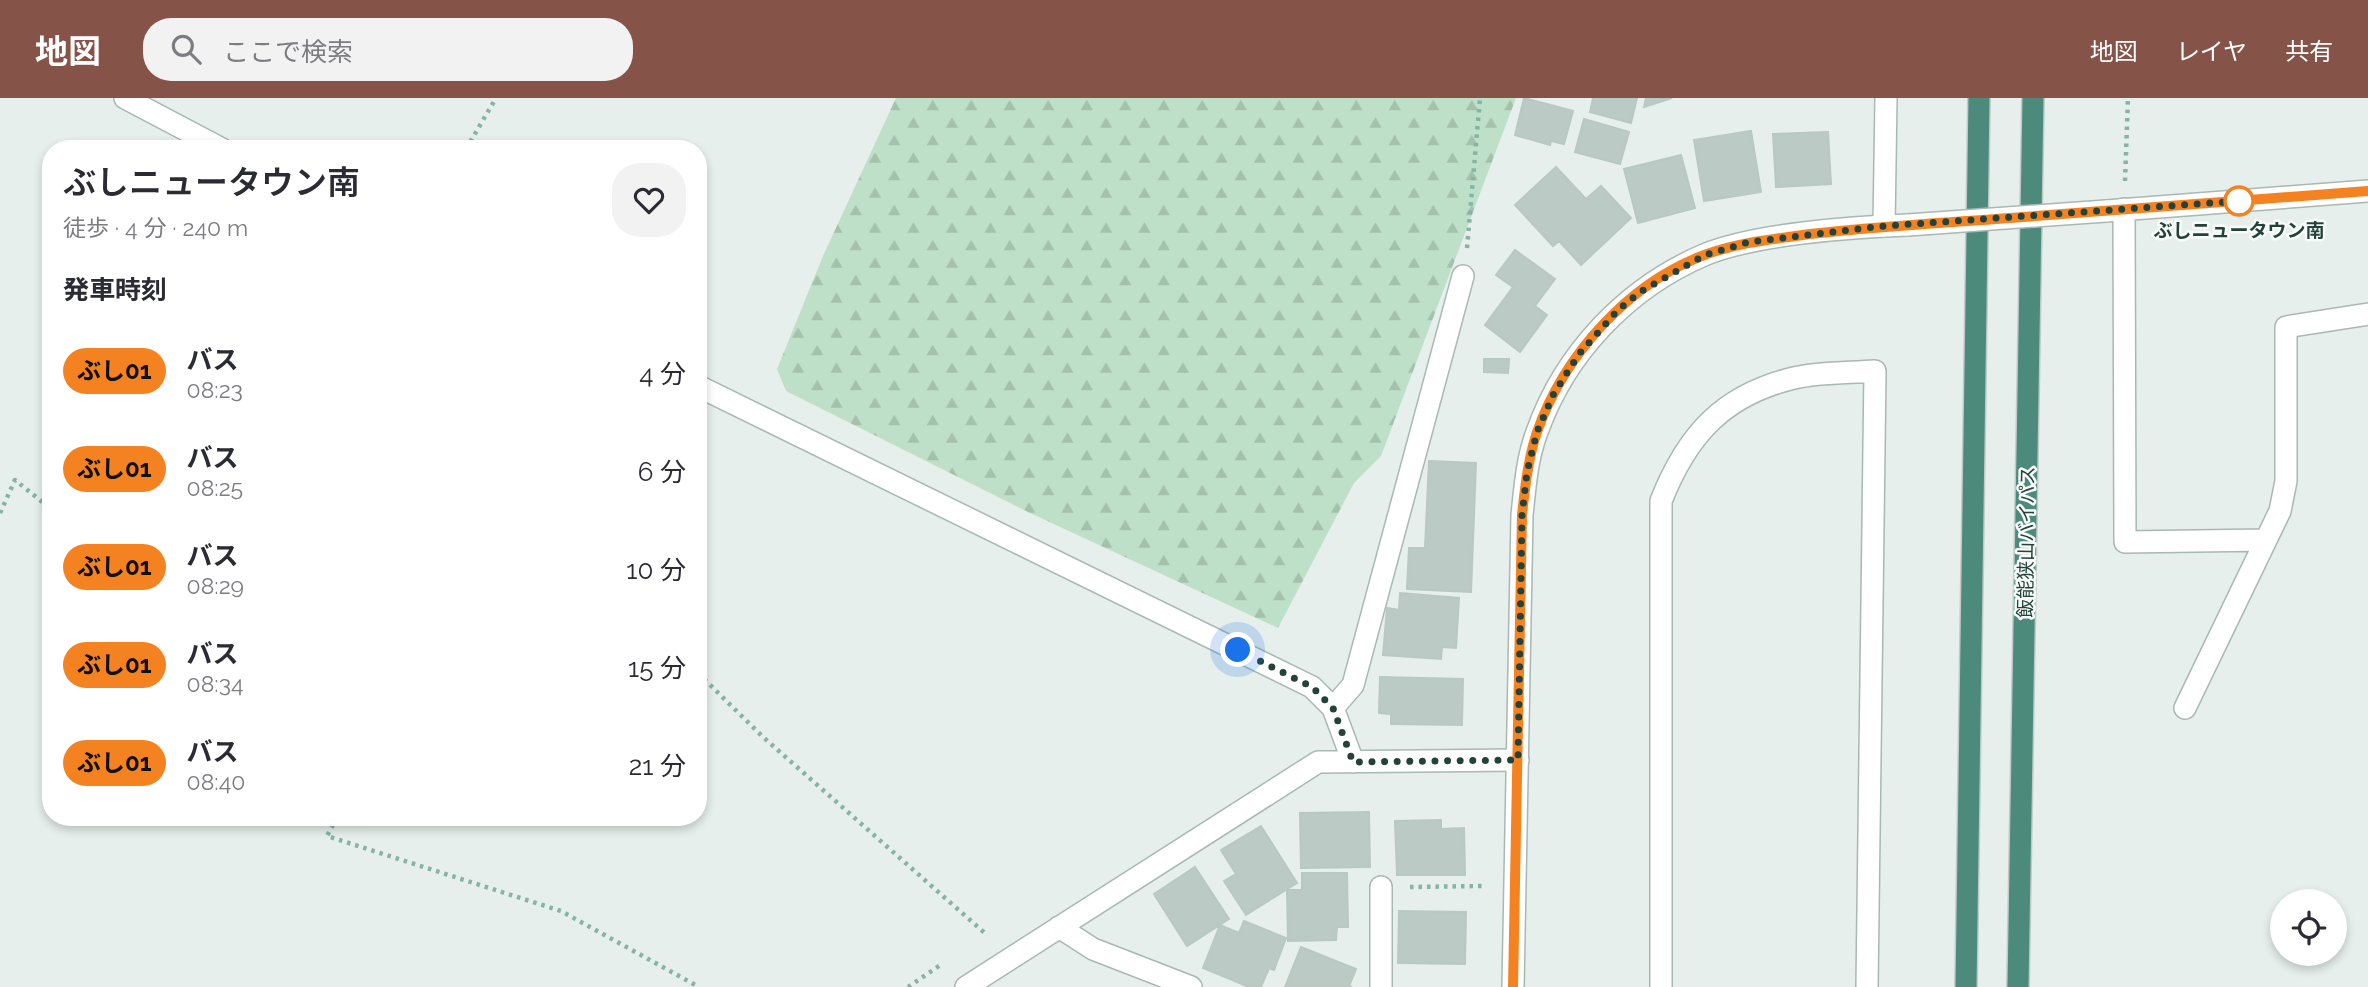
<!DOCTYPE html>
<html lang="ja">
<meta charset="utf-8">
<style>
body{margin:0;font-family:Raleway,"Noto Sans JP",sans-serif;background:#f2f2f3;color:#2b2b33;height:100vh;display:flex;flex-direction:column;font-size:26px;white-space:nowrap}
*{box-sizing:border-box;margin:0}
p{font-size:23px;color:#7c7c81}
.icon{flex:none;width:38px;height:38px;fill:none;stroke:currentColor;stroke-width:2;stroke-linecap:round;stroke-linejoin:round}
.map{position:relative;flex:1;overflow:hidden}
.drawer{position:absolute;left:42px;top:42px;width:665px;height:686px;display:flex;flex-direction:column;background:#fff;border-radius:28px;box-shadow:0 4px 10px #0003}
.drawer>*{flex:none}
.badge{padding:0 14px;border-radius:23px;font-size:24px;line-height:46px}
.controls{position:absolute;left:2270px;top:791px;display:grid;gap:14px}
.controls a{display:grid;place-items:center;width:77px;height:77px;border-radius:50%;background:#fff;box-shadow:0 4px 10px #0003;font-size:35px}
.you{position:absolute;width:35px;height:35px;margin:-18px;border:5px solid #fff;border-radius:50%;background:#1a73e8;box-shadow:0 0 0 10px #1a73e833}
.map>.badge{position:absolute;translate:-50% -50%;box-shadow:0 0 0 4px #fff}
h2{padding:0 21px;font-size:26px;line-height:63px}
.round{display:grid;place-items:center;flex:none;width:74px;height:74px;border-radius:28px;background:#f2f2f3}
.summary{display:flex;align-items:center;justify-content:space-between;height:119px;padding:0 21px}
h1{font-size:33px;font-weight:600;line-height:52px}
ul{padding:0;list-style:none}
li{display:flex;align-items:center;gap:21px;height:98px;padding:0 21px}
li div{flex:1}
li b{display:block;font-size:26px}
li em{font-style:normal}
li .badge{min-width:77px;font-weight:700;text-align:center}
header{display:flex;align-items:center;gap:42px;box-sizing:border-box;height:98px;padding:0 35px;background:#855347;color:#fff}
header strong{font-size:33px}
nav{display:flex;gap:38px;margin-inline-start:auto;font-size:24px}
.search{width:490px;height:63px;background:#f2f2f3;display:flex;align-items:center;gap:18px;box-sizing:border-box;padding:0 24px;border-radius:28px;color:#7c7c81;font-size:26px}
.map>svg:first-child{display:block}
.forest{fill:url(#forest-firs)}
.building{fill:#bbcac4;stroke:#b8c9c2;stroke-width:2}
.lines{fill:none;stroke-linecap:round;stroke-linejoin:round}
.minor-casing{stroke:#a8b8b2;stroke-width:24}
.tertiary-casing{stroke:#a8b8b2;stroke-width:24}
.trunk-casing{stroke:#c2cac8;stroke-width:24}
.path{stroke:#86b3a5;stroke-width:4.5;stroke-dasharray:3.5 5;stroke-linecap:butt}
.minor{stroke:#fff;stroke-width:21}
.tertiary{stroke:#fff;stroke-width:21}
.trunk{stroke:#4c8a7c;stroke-width:21}
.tertiary-bridge-casing{stroke:#a8b8b2;stroke-width:24;stroke-linecap:butt}
.tertiary-bridge{stroke:#fff;stroke-width:21}
.line-casing{stroke:#fff;stroke-width:16}
.line{stroke:#f58220;stroke-width:10}
.walk{stroke:#24423a;stroke-width:7;stroke-dasharray:0 12.6}
.stop-dot{fill:#fff;stroke:#f58220;stroke-width:3.5}
.labels{text-anchor:middle;dominant-baseline:central;stroke-width:5;stroke-linejoin:round;paint-order:stroke}
.stop-label{font-size:19px;font-weight:bold;fill:#24423a;stroke:#f7fbf9}
.street-label{font-size:19px;fill:#24423a;stroke:#f7fbf9}
</style>
<header>
<strong>地図</strong>
<div class="search"><svg class="icon" aria-label="search" viewBox="0 0 24 24"><circle cx="10" cy="10" r="6"/><path d="M15 15l6 6"/></svg>ここで検索</div>
<nav><a>地図</a><a>レイヤ</a><a>共有</a></nav>
</header>
<div class="map">
<svg width="2368" height="889" viewBox="0 0 2368 889">
<defs>
<pattern id="forest-firs" width="22" height="20" patternUnits="userSpaceOnUse" patternTransform="scale(1.75)"><rect width="22" height="20" fill="#bfe0c8"/><path d="M5 1l3.5 6h-7zM16 11l3.5 6h-7z" fill="#a4c1ad"/></pattern>
</defs>
<rect width="100%" height="100%" fill="#e6efeb"/>
<path class="forest" d="M896 0H1516L1381 358 1354 385 1278 530 1030 415 786 293 777 271 823 158Z"/>
<path class="building" d="M1524 0 1573 13 1564 46 1551 43 1550 47 1515 37Z
M1593 0H1637L1631 25 1590 14Z
M1646 0H1672L1644 9Z
M1584 21 1629 34 1620 66 1575 54Z
M1751 33 1761 94 1704 103 1694 42Z
M1828 34 1831 86 1776 89 1773 36Z
M1681 57 1695 110 1638 125 1624 71Z
M1556 69 1586 101 1601 88 1631 120 1581 167 1559 143 1553 148 1515 107Z
M1515 152 1555 181 1535 208 1547 217 1520 254 1485 227 1513 189 1496 177Z
M1484 261H1509L1508 275 1484 274Z
M1429 363 1476 365 1471 494 1407 491 1409 450H1425Z
M1400 495 1459 500 1456 550 1442 549 1441 561 1383 557 1387 510 1399 512Z
M1380 579 1463 581 1462 627 1391 626V616L1379 615Z
M1369 714 1370 769 1301 770 1300 715Z
M1441 722V731L1464 730 1465 777H1397L1395 723Z
M1261 728 1297 785 1246 817 1224 783 1236 776 1221 752Z
M1195 769 1229 821 1187 848 1154 796Z
M1302 775H1347L1348 829H1337L1336 842 1288 843 1287 792H1302Z
M1399 813 1466 814 1465 866 1398 865Z
M1244 823 1286 840 1274 872 1269 870 1261 889H1249L1203 870 1220 827 1239 835Z
M1301 849 1356 871 1349 888 1352 889H1285Z"/>
<g class="lines">
<defs>
<path id="minor" d="M125 0 222 51
M2124 111 2125 444 2266 442
M1884 128 1886 0
M698 288 1312 589 1333 610 1353 664
M1333 610 1353 587 1463 178
M2185 610 2280 413 2286 383V229L2368 216
M1059 829 1093 851 1191 889
M966 889 1318 664 1518 662
M1381 889V789
M1661 889V403C1687 337 1723 297 1794 280 1820 274 1849 275 1875 273L1867 889"/>
<path id="tertiary" d="M2106 113 2368 93
M1513 889 1522 417C1525 389 1527 360 1537 334 1565 255 1627 190 1704 157 1754 136 1852 129 1908 127"/>
<path id="trunk" d="M1966 889 1979 0
M2018 889 2033 0"/>
</defs>
<use href="#minor" class="minor-casing"/>
<use href="#tertiary" class="tertiary-casing"/>
<use href="#trunk" class="trunk-casing"/>
<path class="path" d="M466 51 496 0
M2125 83 2128 0
M1467 150 1480 0
M0 415 15 382 51 411
M698 575 763 639 987 837
M337 719 327 738 561 813 699 889
M1410 789 1482 788
M908 889 942 866"/>
<use href="#minor" class="minor"/>
<use href="#tertiary" class="tertiary"/>
<use href="#trunk" class="trunk"/>
<defs>
<path id="tertiary-bridge" d="M1908 127 2106 113"/>
</defs>
<use href="#tertiary-bridge" class="tertiary-bridge-casing"/>
<use href="#tertiary-bridge" class="tertiary-bridge"/>
</g>
<g class="lines">
<defs>
<path id="line" d="M1513 889 1522 417C1525 389 1528 361 1537 334 1564 257 1629 184 1707 156 1741 144 1775 141 1810 136 1877 128 1943 125 2010 120 2129 111 2249 102 2368 93"/>
</defs>
<use href="#line" class="line-casing"/>
<use href="#line" class="line"/>
<path class="walk" d="M1238 552 1312 589 1333 610 1353 664 1518 662 1522 417 1527 374 1537 334 1553 297 1579 256 1618 212 1640 194 1705 157 1749 144 1884 128 2239 103"/>
</g>
<circle class="stop-dot" cx="2239" cy="103" r="14"/>
<g class="labels">
<g class="stop-label">
<text x="2239" y="132">ぶしニュータウン南</text>
</g>
<g class="street-label">
<text transform="translate(2026 444) rotate(-89)">飯能狭山バイパス</text>
</g>
</g>
</svg>
<div class="controls">
<a><svg class="icon" aria-label="locate" viewBox="0 0 24 24"><circle cx="12" cy="12" r="6"/><path d="M12 2v4M12 18v4M2 12h4M18 12h4"/></svg></a>
</div>
<div class="you" style="left:1238px;top:552px"></div>
<section class="drawer">
<div class="summary"><div><h1>ぶしニュータウン南</h1><p>徒歩 · 4 分 · 240 m</p></div><a class="round"><svg class="icon" aria-label="heart" viewBox="0 0 24 24"><path d="M12 20l-8-8c-3-5 5-10 8-4 3-6 11-1 8 4z"/></svg></a></div>
<h2>発車時刻</h2>
<ul>
<li><span class="badge" style="background:#f58220;color:#111">ぶし01</span><div><b>バス</b><p>08:23</p></div><em>4 分</em></li>
<li><span class="badge" style="background:#f58220;color:#111">ぶし01</span><div><b>バス</b><p>08:25</p></div><em>6 分</em></li>
<li><span class="badge" style="background:#f58220;color:#111">ぶし01</span><div><b>バス</b><p>08:29</p></div><em>10 分</em></li>
<li><span class="badge" style="background:#f58220;color:#111">ぶし01</span><div><b>バス</b><p>08:34</p></div><em>15 分</em></li>
<li><span class="badge" style="background:#f58220;color:#111">ぶし01</span><div><b>バス</b><p>08:40</p></div><em>21 分</em></li>
</ul>
</section>
</div>
